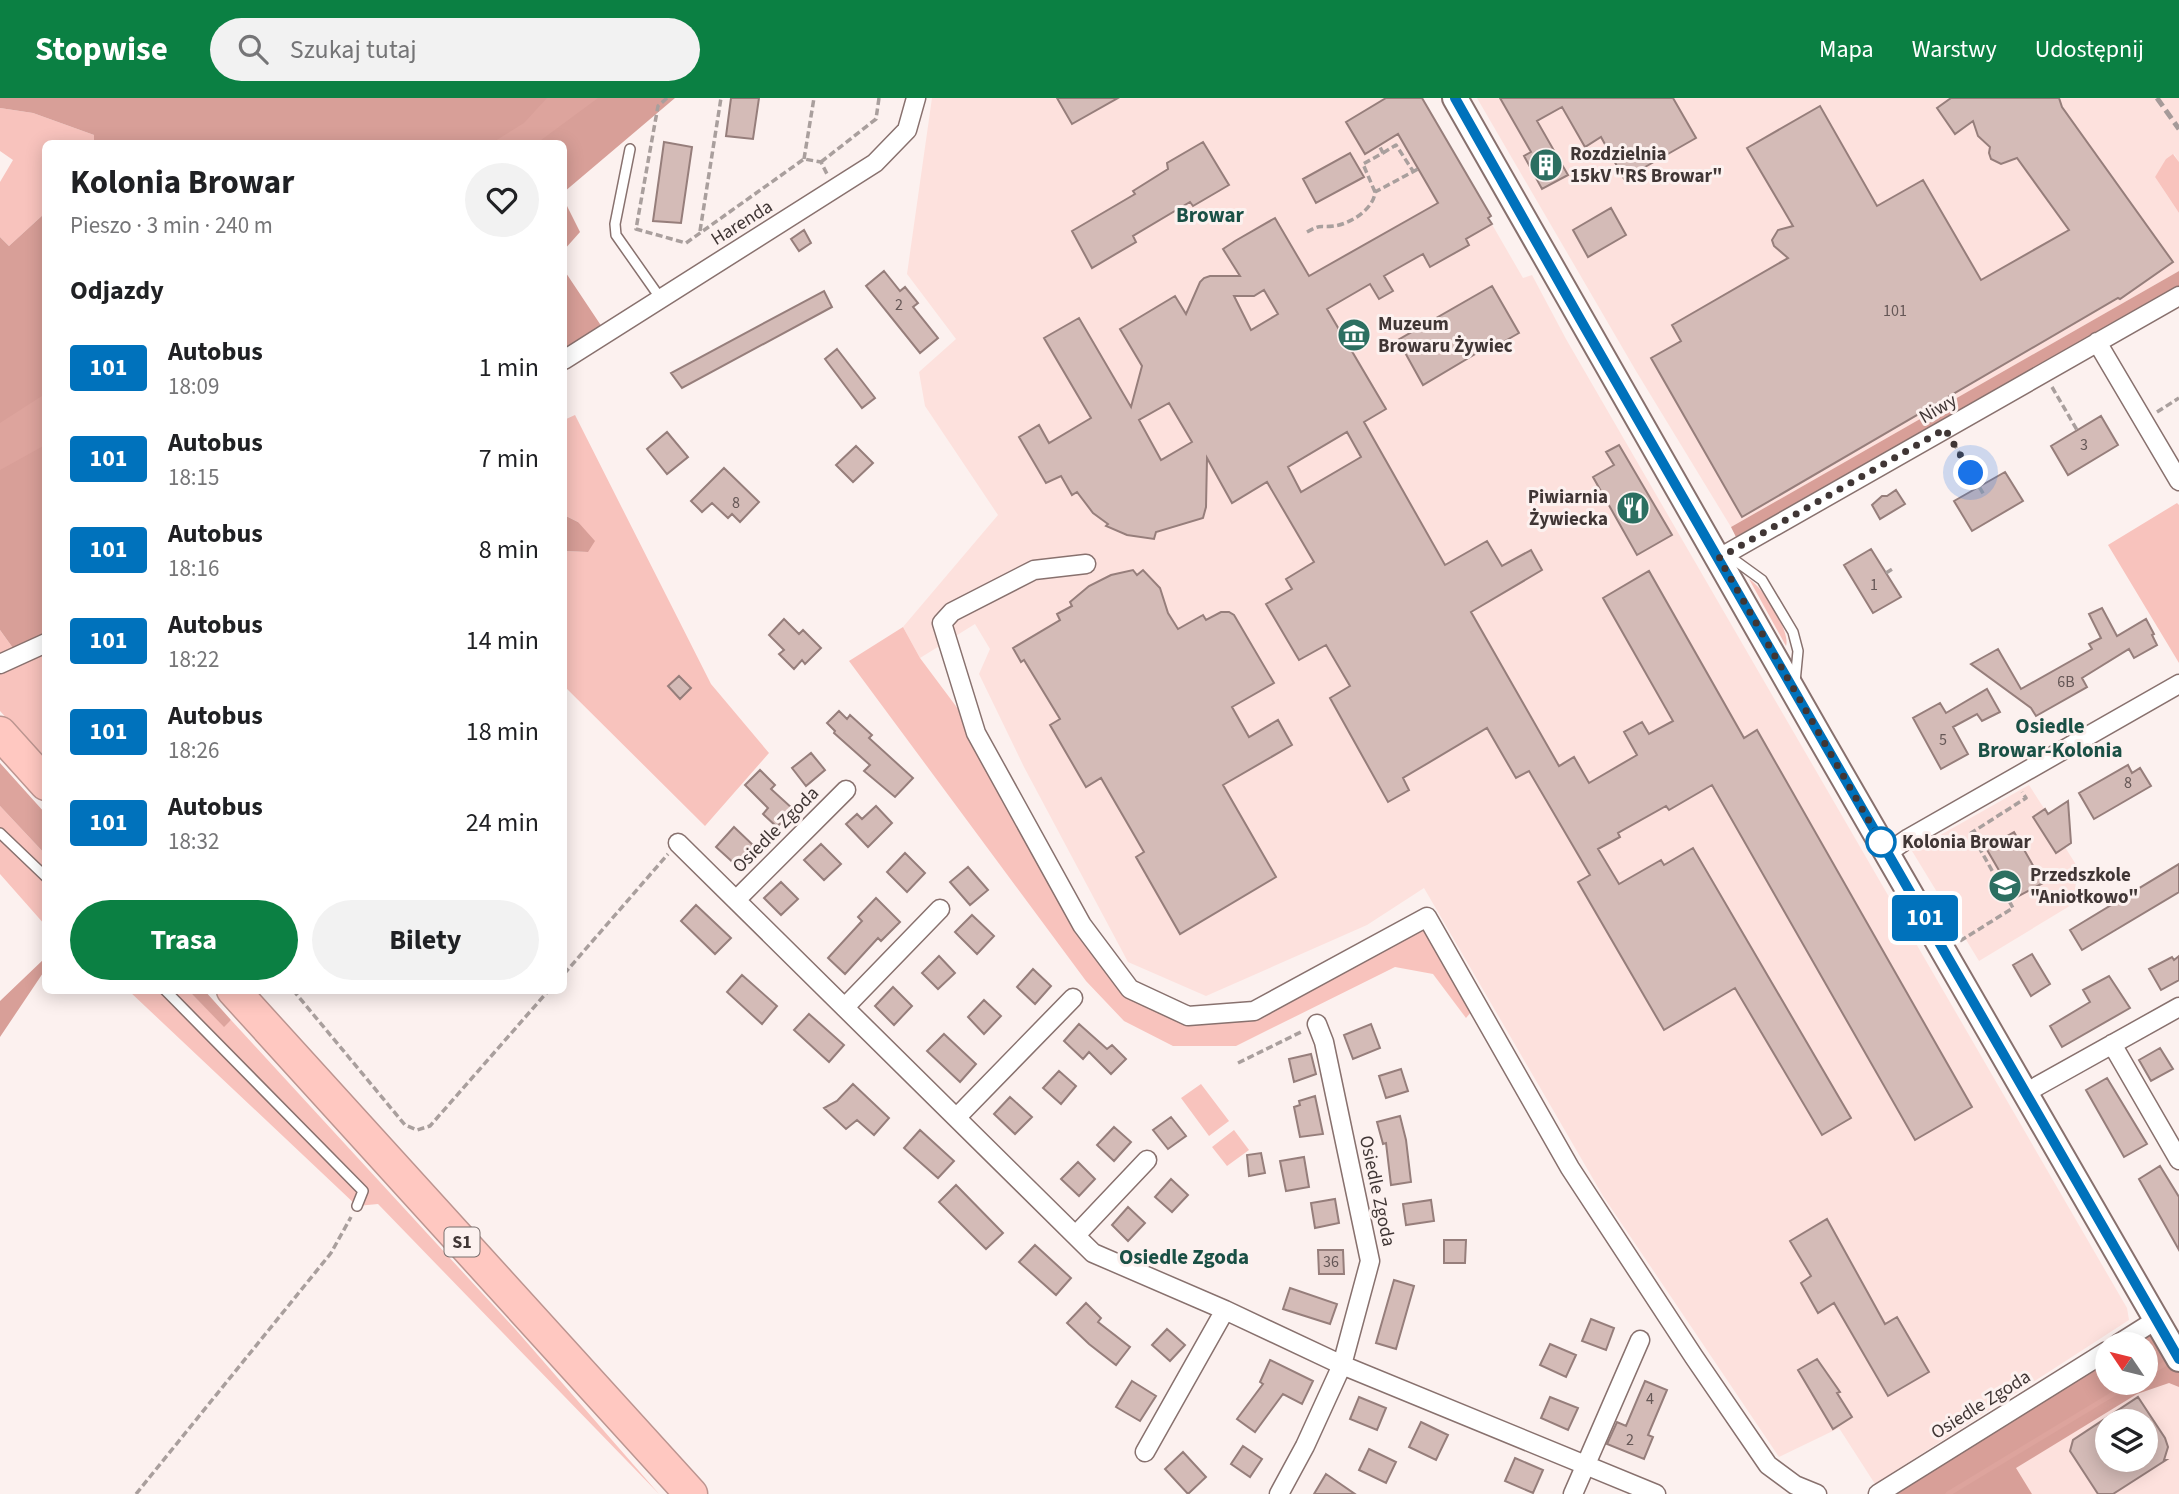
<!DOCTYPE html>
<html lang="pl">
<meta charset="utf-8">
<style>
body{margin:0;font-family:"Source Sans 3",sans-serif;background:#f2f2f2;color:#202124;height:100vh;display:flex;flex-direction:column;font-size:26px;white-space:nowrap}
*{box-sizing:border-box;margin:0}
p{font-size:23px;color:#757577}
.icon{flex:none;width:38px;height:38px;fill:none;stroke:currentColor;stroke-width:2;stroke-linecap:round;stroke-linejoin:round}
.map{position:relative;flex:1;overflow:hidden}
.details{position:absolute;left:42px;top:42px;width:525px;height:854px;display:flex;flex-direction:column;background:#fff;border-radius:10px;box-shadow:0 4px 18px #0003}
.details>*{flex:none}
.badge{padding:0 14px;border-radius:5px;font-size:24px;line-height:46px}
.needle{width:46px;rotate:305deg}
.controls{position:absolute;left:2095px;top:1234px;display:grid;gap:14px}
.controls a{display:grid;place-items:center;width:63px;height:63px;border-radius:50%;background:#fff;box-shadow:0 4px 18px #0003;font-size:35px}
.you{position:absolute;width:35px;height:35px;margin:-18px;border:5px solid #fff;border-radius:50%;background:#1a73e8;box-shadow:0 0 0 10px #1a73e833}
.map>.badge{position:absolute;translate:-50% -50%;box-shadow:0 0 0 4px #fff}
h2{padding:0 28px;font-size:26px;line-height:63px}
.round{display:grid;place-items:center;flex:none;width:74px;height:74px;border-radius:37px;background:#f2f2f2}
.summary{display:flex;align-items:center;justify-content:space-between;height:119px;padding:0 28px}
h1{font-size:33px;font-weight:700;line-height:52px}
.cta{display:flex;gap:14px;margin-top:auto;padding:14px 28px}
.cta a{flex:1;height:80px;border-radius:42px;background:#0b8043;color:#fff;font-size:28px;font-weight:700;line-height:80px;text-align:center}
.cta a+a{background:#f2f2f2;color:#202124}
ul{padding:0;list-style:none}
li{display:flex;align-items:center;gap:21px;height:91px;padding:0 28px}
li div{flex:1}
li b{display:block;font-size:26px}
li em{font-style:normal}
li .badge{min-width:77px;font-weight:700;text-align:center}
header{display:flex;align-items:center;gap:42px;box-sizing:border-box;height:98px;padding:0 35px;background:#0b8043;color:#fff}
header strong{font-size:33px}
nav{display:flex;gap:38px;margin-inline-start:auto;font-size:24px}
.search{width:490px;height:63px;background:#f2f2f2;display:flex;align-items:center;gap:18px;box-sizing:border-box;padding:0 24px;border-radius:38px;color:#757577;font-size:26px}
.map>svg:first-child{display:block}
.built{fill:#fde1dd;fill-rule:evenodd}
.green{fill:#f8c3bd}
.forest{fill:#d89f98}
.water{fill:#dda49d}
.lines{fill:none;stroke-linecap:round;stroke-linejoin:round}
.stream{stroke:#dda49d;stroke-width:5}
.building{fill:#d4bbb7;stroke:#967e7b;stroke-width:2;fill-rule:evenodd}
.lane-casing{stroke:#88716e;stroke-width:12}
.street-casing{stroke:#88716e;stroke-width:21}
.secondary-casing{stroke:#88716e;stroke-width:28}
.highway-casing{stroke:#bc9590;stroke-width:35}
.path{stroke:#a99f9d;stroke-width:3.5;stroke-dasharray:7 3.5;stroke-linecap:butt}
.lane{stroke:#fff;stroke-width:9}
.street{stroke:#fff;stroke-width:18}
.secondary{stroke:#fff;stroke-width:24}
.highway{stroke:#ffc8c1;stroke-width:32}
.rail{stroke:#a59a99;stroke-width:5;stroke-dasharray:10 5;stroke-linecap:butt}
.line-casing{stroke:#fff;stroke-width:16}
.line{stroke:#0072bc;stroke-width:10}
.walk{stroke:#403635;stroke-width:7;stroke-dasharray:0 12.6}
.stop-dot{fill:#fff;stroke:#0072bc;stroke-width:3.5}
.labels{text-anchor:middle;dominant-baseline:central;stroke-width:6;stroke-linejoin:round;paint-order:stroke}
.number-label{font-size:16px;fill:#655756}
.shield{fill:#fcf1ef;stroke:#786e6d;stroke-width:2}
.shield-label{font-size:18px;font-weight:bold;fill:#403635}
.poi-label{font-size:19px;font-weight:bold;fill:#403635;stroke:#fcf1ef;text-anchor:start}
.street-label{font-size:19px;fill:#403635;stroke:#fcf1ef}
.stop-label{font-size:19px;font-weight:bold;fill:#403635;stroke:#fcf1ef;text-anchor:start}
.neighbourhood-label{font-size:21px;font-weight:bold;fill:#1a5045;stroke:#fcf1ef}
</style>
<header>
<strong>Stopwise</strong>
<div class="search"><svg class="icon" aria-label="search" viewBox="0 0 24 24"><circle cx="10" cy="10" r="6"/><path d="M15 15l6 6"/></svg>Szukaj tutaj</div>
<nav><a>Mapa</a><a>Warstwy</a><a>Udostępnij</a></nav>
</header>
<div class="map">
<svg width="2179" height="1396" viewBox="0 0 2179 1396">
<rect width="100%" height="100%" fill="#fcf1ef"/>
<path class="built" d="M932 0H1419L1523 180 1532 177 1566 241 2127 1210 2129 1222 1875 1386 1839 1330 1779 1359 1603 1098 1424 790 1367 827 1206 898 1128 864 1024 669 979 576 990 551 975 526 920 560 903 529 998 417 925 308 919 274 956 241 907 176Z
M1477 0H2179V64L2174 56 2155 79 2179 115V173L1731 429 1636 273Z
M2029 687 2056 729 2070 733 2071 745 2065 749 2078 770 2073 806 1979 863 1912 753Z
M2173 1274 2179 1286V1396H2032L2015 1370ZM2107 1323H2146V1362H2107Z"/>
<path class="green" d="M0 10 33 15 94 37V45L46 46 45 115 9 148 0 139V84L13 62 0 53Z
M2173 56 2179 64V115L2155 79 2166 61Z
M575 317 711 586 769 655 705 728 564 588V453L588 454 578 424 564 417V322Z
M2177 405 2179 407V565L2108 447Z
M1749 481C1763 489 1791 534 1786 548Z
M903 529 920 560 976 635 1130 891 1188 918 1254 913 1427 819 1477 907 1466 920 1433 876 1395 869 1236 948H1173L1124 923 1086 883 849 563Z
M0 532 18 557 45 545V662L0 613Z
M0 708 45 756V827L0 776Z
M129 893H189L224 928 231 922 516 1232 659 1396 378 1106 357 1108Z
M1201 986 1229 1023 1209 1038 1181 1000Z
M1234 1032 1249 1052 1227 1068 1212 1049Z"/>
<path class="forest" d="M0 0H675L564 94V46L94 45V37L33 15 0 10Z
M564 102 580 134 564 152Z
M45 115V545L18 557 0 532V139L9 148Z
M564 172 606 235 564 262Z
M2179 173V188L1736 439 1731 429Z
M564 417 578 424 595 443 588 454 564 453Z
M45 860V872L0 939V903Z
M2156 1222 2179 1238V1289L2169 1285 2137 1296 2016 1370 2032 1396H1876L2107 1251V1284H2146V1246H2116Z"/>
<path class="water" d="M547 0H598L537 45H492L524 25Z
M45 296V347L0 372V325Z
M0 665 45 715V756L0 708Z
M189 893H205L231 922 224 929Z"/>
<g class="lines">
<path class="stream" d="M2146 1277 2173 1261
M1948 1396 2133 1284"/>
</g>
<path class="building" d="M731 0H759L753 41 726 38Z
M1057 0H1118L1072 26Z
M1386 0H1422L1491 118 1488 120 1492 126 1466 141 1469 147 1430 169 1423 156 1384 178 1393 193 1379 201 1370 186 1327 211 1386 311 1364 324 1445 467 1487 443 1502 468 1531 452 1542 472 1471 514 1559 668 1574 659 1589 685 1637 657 1624 634 1642 624 1649 636 1673 623 1603 500 1649 473 1744 640 1757 632 1972 1009 1915 1042 1712 687 1669 712 1666 708 1618 735 1620 739 1598 751 1619 786 1661 762 1664 767 1693 750 1851 1020 1822 1037 1735 890 1664 932 1578 784 1590 777 1529 673 1516 680 1487 630 1403 680 1409 692 1388 704 1330 600 1350 588 1326 547 1299 562 1266 506 1292 491 1286 481 1314 464 1267 384 1232 405 1207 360 1206 409 1203 420 1156 434 1154 441 1127 437 1106 428 1108 426 1093 415 1077 394 1072 397 1061 378 1046 385 1019 339 1039 327 1049 345 1091 320 1044 240 1079 220 1131 309 1142 268 1120 231 1175 198 1186 216 1200 184 1204 180 1210 178H1240L1223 151 1235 143 1275 120 1309 178 1438 105 1398 36 1365 56 1346 24ZM1264 192 1278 216 1251 232 1234 198H1254ZM1169 305 1192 344 1161 362 1139 322ZM1347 334 1361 359 1301 394 1288 369Z
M1500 0H1673L1696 40 1624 81 1601 39 1585 49 1562 9 1537 23 1568 77 1542 91 1524 58 1531 54Z
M1951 0H2059L2062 9 2173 164 2120 201 2118 200 1742 419 1651 260 1681 243 1672 227 1788 160 1774 148 1772 142 1778 132 1793 128 1747 50 1820 8 1877 108 1923 82 1981 182 2069 132 2017 60 2001 66 1991 61 1989 55 1990 49 1978 38 1973 23 1955 36 1937 10Z
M664 44 692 49 681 125 653 123Z
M1203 44 1229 87 1193 108 1190 104 1133 138 1136 144 1092 170 1072 133 1135 96 1133 93 1168 71 1167 65Z
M1350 55 1364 79 1316 105 1303 81Z
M1611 110 1626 137 1588 159 1573 132Z
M804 132 811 145 799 153 791 141Z
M884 173 900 193 905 189 918 205 913 209 938 240 920 255 866 188Z
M1492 188 1519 235 1484 255 1482 252 1423 287 1398 242Z
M824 193 832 209 682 290 671 275Z
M837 251 875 300 862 310 825 261Z
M2101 318 2118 347 2068 377 2051 348Z
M667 334 688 359 667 376 647 351Z
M1619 347 1672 437 1637 457 1593 379 1614 367 1606 354Z
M856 348 873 365 853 384 836 367Z
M724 370 759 404 740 424 732 416 728 420 712 405 702 414 691 403Z
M2005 374 2023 403 1972 433 1954 403Z
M1896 392 1905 406 1880 421 1872 407 1882 398H1887Z
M1871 451 1901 499 1873 515 1844 467Z
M1133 472 1137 477 1143 472 1160 490 1168 515 1178 531 1203 517 1206 522 1221 514H1229L1234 517 1274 585 1232 609 1249 639 1278 622 1292 647 1223 687 1276 779 1180 836 1136 759 1144 754 1101 680 1086 689 1050 627 1060 621 1024 562 1021 564 1013 550 1060 522 1057 516 1072 508 1070 504 1089 488 1111 477Z
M2102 510 2117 538 2146 521 2154 536 2152 537 2157 547 2134 560 2129 551 2082 580 2087 589 2036 618 2031 610 1971 566 1998 551 2021 591 2092 551 2089 546 2101 540 2089 516Z
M784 521 799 536 803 532 821 550 805 566 802 562 794 571 779 556 784 552 769 537Z
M679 578 691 590 680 601 668 588Z
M1987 591 2000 614 1982 623 1977 616 1953 629 1968 656 1941 671 1913 620 1940 605 1946 615Z
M839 613 847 621 850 617 872 637 869 640 913 680 895 699 864 673 870 667 834 635 835 633 827 625Z
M811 655 825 672 806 688 792 670Z
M2128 667 2132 675 2140 670 2151 688 2094 721 2079 695Z
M760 672 775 687 771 691 793 711 777 729 763 716 768 710 745 687Z
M2068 703 2071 745 2056 755 2033 719 2045 711 2048 716Z
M876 708 892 725 868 749 846 726 857 716 862 721Z
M734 729 755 749 737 768 716 749Z
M2014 734 2043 785 2015 800 1986 750Z
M821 746 841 766 824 782 804 762Z
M905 755 925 775 907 794 887 774Z
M2179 766V794L2082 852 2070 832Z
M968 769 988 792 970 807 950 784Z
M781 784 798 801 781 817 764 800Z
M876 800 900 824 881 843 878 840 845 876 828 860 862 823 858 819Z
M696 807 731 840 715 856 681 823Z
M972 817 994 838 977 856 955 834Z
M2032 856 2050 886 2031 898 2013 867Z
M939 858 955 875 938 891 922 875Z
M2179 858V882L2161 892 2149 871 2172 859 2174 862Z
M1033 871 1051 888 1035 906 1017 889Z
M742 877 777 908 762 926 727 894Z
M2109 878 2130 910 2062 949 2050 928 2090 904 2083 892Z
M893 889 912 908 894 927 875 908Z
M984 902 1001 918 984 936 968 919Z
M809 916 844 947 829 964 794 932Z
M1079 926 1107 951 1112 947 1126 961 1111 976 1089 954 1083 961 1064 943Z
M1371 926 1380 950 1353 961 1344 937Z
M944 936 976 966 960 984 927 953Z
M2160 950 2173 971 2151 983 2139 962Z
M1311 956 1316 976 1294 984 1289 961Z
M1401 971 1408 993 1386 1000 1379 978Z
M1059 973 1076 988 1061 1006 1043 990Z
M2107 980 2147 1046 2124 1059 2086 992Z
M853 986 889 1020 874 1037 857 1022 846 1031 824 1010 837 1003Z
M1315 998 1323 1036 1300 1039 1294 1009 1300 1007 1299 1003Z
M1010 999 1032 1019 1015 1036 994 1016Z
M1400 1018 1406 1042 1411 1084 1391 1087 1386 1045 1383 1046 1377 1024Z
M1171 1019 1186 1038 1168 1051 1153 1032Z
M1114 1029 1131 1044 1114 1063 1097 1047Z
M920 1032 954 1063 938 1080 904 1050Z
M1261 1055 1265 1075 1249 1078 1247 1057Z
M1304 1059 1309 1089 1286 1093 1280 1063Z
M1078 1064 1095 1081 1079 1098 1061 1081Z
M2160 1068 2179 1099V1152L2139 1081Z
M1171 1081 1188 1097 1172 1114 1155 1099Z
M956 1087 1003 1135 986 1151 939 1104Z
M1335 1101 1339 1125 1315 1130 1311 1105Z
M1431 1102 1434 1123 1406 1127 1403 1106Z
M1128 1109 1145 1125 1128 1143 1112 1127Z
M1827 1121 1885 1226 1897 1219 1929 1274 1888 1298 1834 1205 1818 1215 1801 1185 1811 1178 1790 1143Z
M1444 1142H1466L1465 1165H1444Z
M1035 1147 1071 1180 1056 1197 1019 1164Z
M1318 1152H1343L1344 1176H1319Z
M1394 1182 1414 1188 1396 1251 1376 1245Z
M1290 1190 1337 1206 1330 1226 1283 1211Z
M1086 1205 1101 1220 1098 1224 1130 1249 1116 1267 1089 1246 1067 1225Z
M1591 1221 1614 1230 1606 1252 1582 1243Z
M1167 1231 1185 1247 1170 1263 1152 1247Z
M1550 1246 1576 1257 1566 1279 1540 1267Z
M1817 1261 1840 1294 1837 1295 1852 1319 1833 1331 1798 1272Z
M1270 1262 1313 1283 1302 1306 1283 1296 1255 1334 1237 1321 1263 1286 1260 1284Z
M1132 1283 1156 1298 1140 1323 1116 1309Z
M1645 1283 1667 1292 1648 1337 1653 1339 1644 1361 1607 1346 1617 1324 1626 1328Z
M1359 1299 1386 1310 1377 1332 1350 1321Z
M1550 1299 1578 1310 1568 1332 1541 1320Z
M2138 1299 2165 1340 2168 1349 2164 1362H2166L2113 1396H2098L2070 1353 2073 1342ZM2107 1323H2146V1362H2107Z
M1421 1324 1448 1337 1436 1362 1409 1349Z
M1243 1348 1262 1361 1250 1379 1231 1366Z
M1369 1351 1396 1364 1386 1385 1359 1372Z
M1183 1354 1206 1379 1188 1396 1165 1371Z
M1515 1360 1543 1372 1533 1395 1505 1383Z
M1326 1376 1355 1396H1314Z"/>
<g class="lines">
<defs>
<path id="lane" d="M630 51 615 126 616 137 661 201
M1722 460 1733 461 1762 482 1793 534 1798 553 1795 584
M0 735 46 779
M165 892 363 1093 357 1108"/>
<path id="street" d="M2097 244 2179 383
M564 262 875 65 907 32 916 0
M1719 460 2179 198
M1086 466 1034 472 952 514 942 525 976 635 1082 827 1130 891 1188 918 1254 913 1427 819 1570 1070 1694 1259 1768 1367 1795 1387 1817 1396
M0 566 46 545
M678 745 1093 1155 1225 1212 1342 1267 1656 1396
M1887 755 1909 740 2179 586
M736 802 846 692
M845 909 940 811
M2112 946 2179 1062
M2025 995 2179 909
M957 1019 1073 900
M1076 1137 1147 1062
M2118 1246 2156 1222
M1145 1354 1225 1212
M1279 1396 1305 1348 1342 1267 1370 1163 1324 944 1317 926
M1573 1396 1640 1242
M1878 1396 2107 1253"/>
<path id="secondary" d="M1455 0 1818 636 2179 1261"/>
<path id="highway" d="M0 635 46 686
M233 892 691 1396"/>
</defs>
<use href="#lane" class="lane-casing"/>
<use href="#street" class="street-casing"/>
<use href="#secondary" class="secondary-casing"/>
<use href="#highway" class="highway-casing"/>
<path class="path" d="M667 0 658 8 636 131 686 145 804 61 821 64 827 76
M1383 55 1396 47 1413 73
M804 61 814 0
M821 64 876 21 879 0
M1375 94 1363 66 1383 55 1379 47
M700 133 721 0
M1307 134C1323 125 1319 130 1334 128 1350 126 1374 111 1375 94L1418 71
M2052 289 2077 332
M2157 314 2179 300
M1953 344 1984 397
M1886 475 1894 470
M1960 843 2013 810 1971 735 2026 700 2022 694
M564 876 668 756
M293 892 405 1027 417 1032 430 1028 549 892
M1238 965 1303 933
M136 1396 331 1155 351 1119"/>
<use href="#lane" class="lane"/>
<use href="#street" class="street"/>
<use href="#secondary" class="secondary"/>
<use href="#highway" class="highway"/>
<path class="rail" d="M2157 0 2179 31"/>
</g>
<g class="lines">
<defs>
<path id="line" d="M1455 0 1580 221 2179 1261"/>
</defs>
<use href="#line" class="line-casing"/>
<use href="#line" class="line"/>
<path class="walk" d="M1881 744 1719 460 1945 331 1971 375"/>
</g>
<defs>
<symbol id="building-disc" viewBox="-11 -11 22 22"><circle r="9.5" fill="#2c6f61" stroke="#fcf1ef"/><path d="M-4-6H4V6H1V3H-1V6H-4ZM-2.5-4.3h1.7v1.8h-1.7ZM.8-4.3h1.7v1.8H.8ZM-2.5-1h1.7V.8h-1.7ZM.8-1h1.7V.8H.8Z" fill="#fff"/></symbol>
<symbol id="museum-disc" viewBox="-11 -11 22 22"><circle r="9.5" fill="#2c6f61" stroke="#fcf1ef"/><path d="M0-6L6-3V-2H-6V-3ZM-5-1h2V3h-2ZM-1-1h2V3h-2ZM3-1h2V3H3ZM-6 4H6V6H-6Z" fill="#fff"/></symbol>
<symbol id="restaurant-disc" viewBox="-11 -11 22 22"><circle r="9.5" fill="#2c6f61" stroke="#fcf1ef"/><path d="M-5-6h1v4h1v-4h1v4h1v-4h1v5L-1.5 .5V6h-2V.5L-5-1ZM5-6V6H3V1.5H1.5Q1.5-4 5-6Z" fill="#fff"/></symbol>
<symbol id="school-disc" viewBox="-11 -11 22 22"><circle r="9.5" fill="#2c6f61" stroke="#fcf1ef"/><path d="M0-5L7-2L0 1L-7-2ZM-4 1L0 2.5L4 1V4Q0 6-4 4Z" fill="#fff"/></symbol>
</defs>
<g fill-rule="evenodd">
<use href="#building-disc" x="1527" y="48" width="38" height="38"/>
<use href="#museum-disc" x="1335" y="218" width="38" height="38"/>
<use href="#restaurant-disc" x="1614" y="391" width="38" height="38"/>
<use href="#school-disc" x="1986" y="769" width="38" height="38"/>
</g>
<circle class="stop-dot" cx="1881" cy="744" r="14"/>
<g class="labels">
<g class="number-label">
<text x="899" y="207">2</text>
<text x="1895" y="213">101</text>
<text x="2084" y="347">3</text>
<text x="736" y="405">8</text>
<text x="1874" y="487">1</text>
<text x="2066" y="584">6B</text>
<text x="1943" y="642">5</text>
<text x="2128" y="685">8</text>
<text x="1331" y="1164">36</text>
<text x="1650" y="1301">4</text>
<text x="1630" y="1342">2</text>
</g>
<rect class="shield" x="444.5" y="1129.5" width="35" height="29" rx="5"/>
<g class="shield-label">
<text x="462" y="1144">S1</text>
</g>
<g class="poi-label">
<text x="1570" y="56">Rozdzielnia<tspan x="1570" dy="22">15kV "RS Browar"</tspan></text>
<text x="1378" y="226">Muzeum<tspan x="1378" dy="22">Browaru Żywiec</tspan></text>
<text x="1608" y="399" text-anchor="end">Piwiarnia<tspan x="1608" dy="22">Żywiecka</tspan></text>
<text x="2030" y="777">Przedszkole<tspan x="2030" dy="22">"Aniołkowo"</tspan></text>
</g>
<g class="street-label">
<text transform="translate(742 125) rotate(-32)">Harenda</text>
<text transform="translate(1938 311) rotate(-30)">Niwy</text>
<text transform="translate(776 732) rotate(-45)">Osiedle Zgoda</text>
<text transform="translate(1377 1093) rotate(78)">Osiedle Zgoda</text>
<text transform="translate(1981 1307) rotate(-32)">Osiedle Zgoda</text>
</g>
<g class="stop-label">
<text x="1902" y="744">Kolonia Browar</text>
</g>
<g class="neighbourhood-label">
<text x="1210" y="117">Browar</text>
<text x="2050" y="628">Osiedle<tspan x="2050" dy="24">Browar-Kolonia</tspan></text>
<text x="1184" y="1159">Osiedle Zgoda</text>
</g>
</g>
</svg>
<div class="controls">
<a><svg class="needle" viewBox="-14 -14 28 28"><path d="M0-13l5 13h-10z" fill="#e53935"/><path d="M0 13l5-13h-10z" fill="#757577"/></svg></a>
<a><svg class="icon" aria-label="layers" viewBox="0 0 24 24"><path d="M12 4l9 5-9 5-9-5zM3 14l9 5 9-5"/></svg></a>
</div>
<div class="you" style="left:1971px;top:375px"></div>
<b class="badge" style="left:1925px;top:820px;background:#0072bc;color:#fff">101</b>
<section class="details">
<div class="summary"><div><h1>Kolonia Browar</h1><p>Pieszo · 3 min · 240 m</p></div><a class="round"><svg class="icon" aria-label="heart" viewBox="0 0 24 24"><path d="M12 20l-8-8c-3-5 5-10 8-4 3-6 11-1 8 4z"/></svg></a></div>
<h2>Odjazdy</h2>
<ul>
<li><span class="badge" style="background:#0072bc;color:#fff">101</span><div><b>Autobus</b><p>18:09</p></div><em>1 min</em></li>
<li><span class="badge" style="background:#0072bc;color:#fff">101</span><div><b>Autobus</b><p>18:15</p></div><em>7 min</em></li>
<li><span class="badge" style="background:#0072bc;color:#fff">101</span><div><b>Autobus</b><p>18:16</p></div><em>8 min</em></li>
<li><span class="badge" style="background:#0072bc;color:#fff">101</span><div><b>Autobus</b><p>18:22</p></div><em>14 min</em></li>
<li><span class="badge" style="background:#0072bc;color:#fff">101</span><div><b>Autobus</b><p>18:26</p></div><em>18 min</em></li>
<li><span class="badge" style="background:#0072bc;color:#fff">101</span><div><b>Autobus</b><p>18:32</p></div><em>24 min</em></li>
</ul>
<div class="cta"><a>Trasa</a><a>Bilety</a></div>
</section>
</div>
